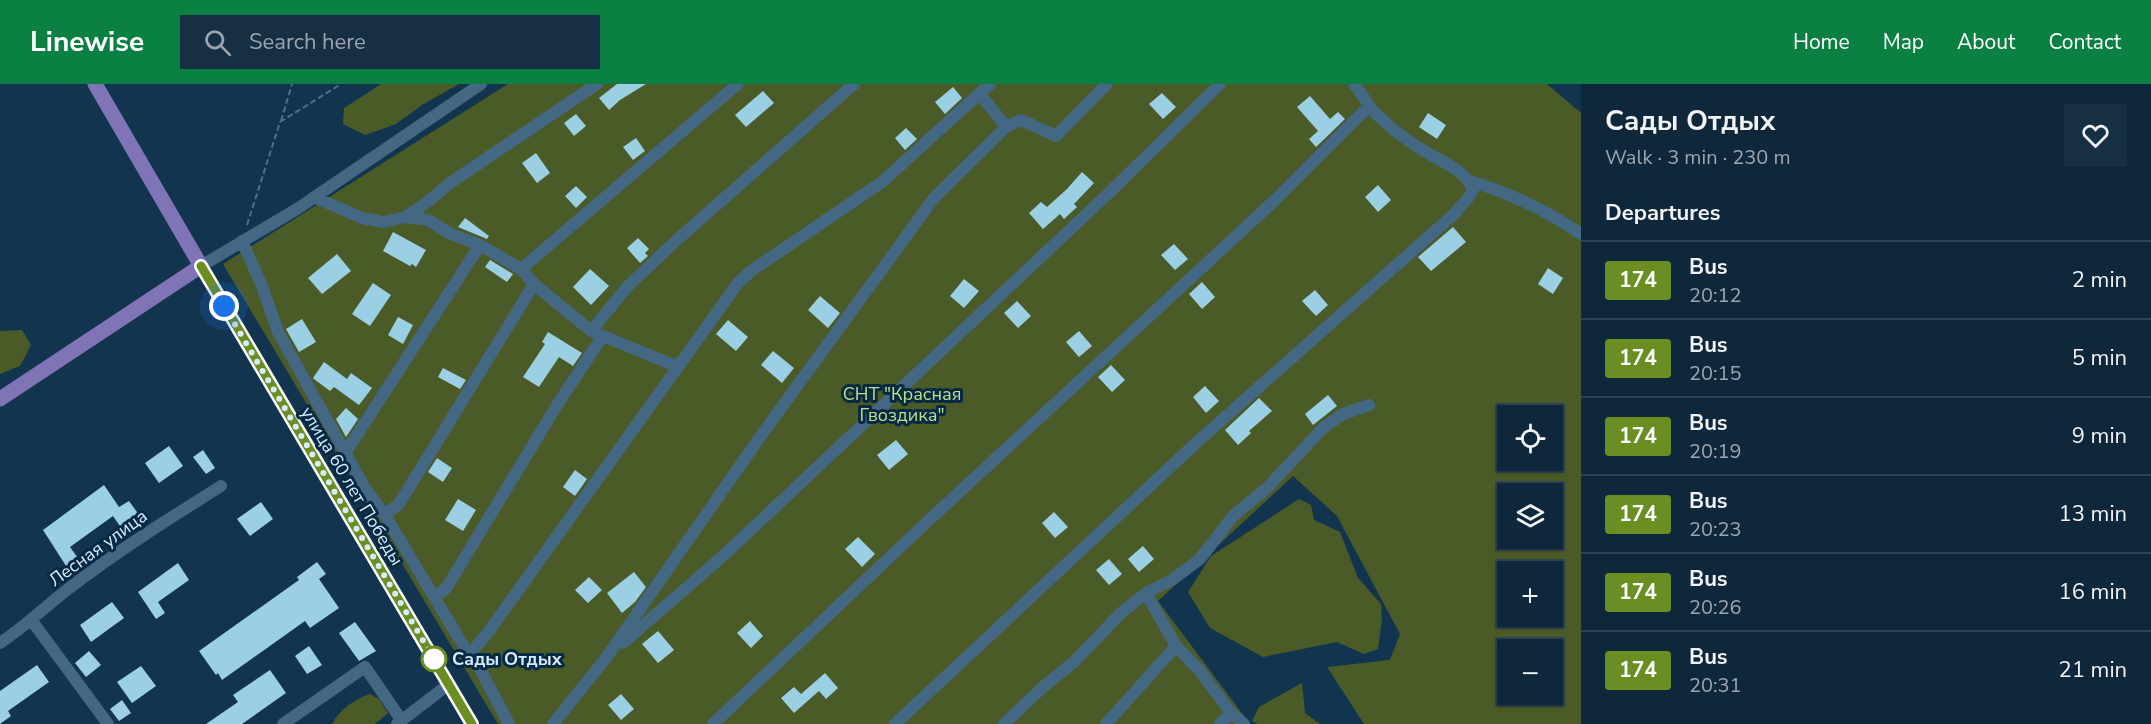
<!DOCTYPE html>
<meta charset="utf-8">
<style>
body{margin:0;font-family:"Nunito Sans",sans-serif;background:#172f42;color:#f1f3f6;height:100vh;display:flex;flex-direction:column;font-size:22px;white-space:nowrap}
*{box-sizing:border-box;margin:0}
p{font-size:20px;color:#9ba5af}
.icon{flex:none;width:33px;height:33px;fill:none;stroke:currentColor;stroke-width:2;stroke-linecap:round;stroke-linejoin:round}
.map{position:relative;flex:1;overflow:hidden}
.details{display:flex;flex-direction:column;background:#0e273a;width:570px}
.details>*{flex:none}
.badge{padding:0 12px;border-radius:4px;font-size:21px;line-height:39px}
.controls{position:absolute;left:1497px;top:321px;display:grid;gap:12px}
.controls a{display:grid;place-items:center;width:66px;height:66px;border-radius:0px;background:#0e273a;box-shadow:0 2px 4px #0004,0 0 0 2px #2e4454;font-size:30px}
.you{position:absolute;width:30px;height:30px;margin:-15px;border:4px solid #fff;border-radius:50%;background:#1a73e8;box-shadow:0 0 0 9px #1a73e833}
.map>.badge{position:absolute;translate:-50% -50%;box-shadow:0 0 0 3px #fff}
h2{padding:0 24px;font-size:22px;line-height:54px}
.round{display:grid;place-items:center;flex:none;width:63px;height:63px;border-radius:0px;background:#172f42}
.overview{display:flex;align-items:center;justify-content:space-between;height:102px;padding:0 24px}
h1{font-size:28px;font-weight:700;line-height:45px}
ul{padding:0;list-style:none}
li{display:flex;align-items:center;gap:18px;height:78px;padding:0 24px;border-top:2px solid #2e4454}
li div{flex:1}
li b{display:block;font-size:22px}
li em{font-style:normal}
li .badge{min-width:66px;font-weight:700;text-align:center}
header{display:flex;align-items:center;gap:36px;box-sizing:border-box;height:84px;padding:0 30px;background:#0b8043;color:#fff}
header strong{font-size:28px}
nav{display:flex;gap:33px;margin-inline-start:auto;font-size:21px}
.search{width:420px;height:54px;background:#172f42;display:flex;align-items:center;gap:15px;box-sizing:border-box;padding:0 21px;border-radius:0px;color:#9ba5af;font-size:22px}
main{display:flex;flex:1;min-height:0}
.map>svg:first-child{display:block}
.green{fill:#4b5b28;fill-rule:evenodd}
.building{fill:#9bcfe3}
.lines{fill:none;stroke-linecap:round;stroke-linejoin:round}
.path{stroke:#516e85;stroke-width:2;stroke-dasharray:6 3;stroke-linecap:butt}
.minor{stroke:#446783;stroke-width:12}
.major{stroke:#7f74b6;stroke-width:15}
.line-casing{stroke:#fff;stroke-width:14}
.line{stroke:#6b8e23;stroke-width:9}
.walk{stroke:#d8ebfc;stroke-width:6;stroke-dasharray:0 10.8}
.stop-dot{fill:#fff;stroke:#6b8e23;stroke-width:3}
.labels{text-anchor:middle;dominant-baseline:central;stroke-width:6;stroke-linejoin:round;paint-order:stroke}
.park-label{font-size:18px;fill:#c1de89;stroke:#062a43}
.street-label{font-size:18px;fill:#d8ebfc;stroke:#062a43}
.stop-label{font-size:18px;font-weight:bold;fill:#d8ebfc;stroke:#062a43;text-anchor:start}
</style>
<header>
<strong>Linewise</strong>
<div class="search"><svg class="icon" aria-label="search" viewBox="0 0 24 24"><circle cx="10" cy="10" r="6"/><path d="M15 15l6 6"/></svg>Search here</div>
<nav><a>Home</a><a>Map</a><a>About</a><a>Contact</a></nav>
</header>
<main>
<div class="map">
<svg width="1581" height="640" viewBox="0 0 1581 640">
<rect width="100%" height="100%" fill="#12344e"/>
<path class="green" d="M381 0H459L422 21 396 40 365 51 343 40 344 24Z
M508 0H1547L1581 29V640H1364L1327 583 1390 576 1400 550 1337 432 1293 392 1158 517 1250 640H498L223 180ZM1508 332H1552V376H1508ZM1508 410H1552V454H1508ZM1508 488H1552V532H1508ZM1508 566H1552V610H1508Z
M22 246 31 261 20 282 0 290V247Z
M1299 415 1311 421 1314 436 1340 448 1358 494 1381 520 1382 535 1378 565 1364 570 1337 558 1263 573 1210 544 1188 508 1211 472Z
M1302 599 1305 629 1320 640H1257L1252 637 1259 623Z
M370 610 379 615 388 629 375 640H332C340 625 355 615 370 610Z"/>
<path class="building" d="M617 0H646L620 16 609 26 599 14Z
M953 3 962 14 945 30 935 18Z
M763 7 774 19 746 43 735 31Z
M1162 9 1176 23 1163 35 1149 20Z
M1310 12 1330 35 1338 28 1345 35 1316 63 1309 55 1318 47 1297 23Z
M1428 29 1446 41 1437 55 1419 43Z
M576 30 586 42 574 52 564 39Z
M906 44 917 55 905 66 895 54Z
M636 54 645 67 633 76 623 63Z
M536 69 550 89 537 99 522 79Z
M1082 88 1094 99 1074 120 1077 123 1064 135 1060 130 1043 145 1029 129 1041 118 1047 123 1067 105Z
M1378 101 1391 116 1378 128 1365 113Z
M576 102 587 113 576 124 565 112Z
M465 134 489 152 487 155 458 143Z
M1453 143 1466 158 1431 187 1418 173Z
M393 148 426 166 416 183 412 180 410 182 383 167Z
M638 154 649 165 645 169 648 172 640 179 627 164Z
M1174 160 1188 175 1175 186 1161 171Z
M337 170 351 187 322 210 308 194Z
M490 176 513 190 507 198 485 183Z
M1548 184 1563 194 1553 210 1538 200Z
M590 185 609 202 591 221 573 203Z
M964 195 979 207 964 224 950 212Z
M1202 198 1215 213 1202 225 1189 210Z
M373 199 391 211 370 242 352 230Z
M1315 206 1328 221 1316 232 1302 217Z
M820 212 840 229 828 244 808 226Z
M1017 217 1031 232 1018 244 1004 229Z
M398 233 413 241 403 260 388 251Z
M302 235 316 258 299 268 286 245Z
M728 236 748 253 736 267 716 250Z
M1079 247 1092 262 1079 273 1066 258Z
M548 248 582 269 573 282 559 273 539 303 523 293 545 260 542 258Z
M773 267 794 284 782 299 761 281Z
M324 278 347 295 351 289 372 304 359 321 334 303 330 307 314 295 313 294Z
M1111 281 1125 296 1112 308 1098 293Z
M443 284 466 296 460 305 438 293Z
M1205 302 1219 317 1206 329 1193 313Z
M1328 311 1337 322 1313 341 1305 330Z
M1259 314 1272 327 1249 347 1251 349 1238 361 1225 346Z
M346 324 358 335 346 353 336 335Z
M896 356 908 370 889 386 877 371Z
M169 362 183 382 159 399 145 379Z
M203 366 215 384 206 390 193 373Z
M437 374 452 384 443 398 428 388Z
M575 386 587 395 575 412 563 403Z
M104 401 119 423 129 417 142 435 124 448 113 432 70 463 80 477 68 485 43 446Z
M458 415 476 426 463 447 445 436Z
M261 418 273 435 250 452 237 435Z
M1054 428 1068 443 1055 454 1042 439Z
M858 453 875 470 862 483 845 465Z
M1143 462 1154 475 1139 488 1128 475Z
M1109 475 1122 490 1109 501 1096 486Z
M317 478 326 490 319 495 339 524 310 544 305 537 222 596 218 589 216 591 199 567 299 496 297 493Z
M178 479 189 496 158 518 165 529 156 535 138 508Z
M634 488 646 503 635 518 622 529 607 509Z
M589 493 602 506 588 519 575 506Z
M112 518 124 534 91 558 80 541Z
M750 537 763 552 751 564 737 549Z
M355 538 376 567 359 577 339 549Z
M658 547 674 566 658 579 642 560Z
M309 562 322 581 307 590 295 572Z
M89 567 101 581 86 593 75 579Z
M37 581 49 598 8 627 11 632 0 640V607Z
M141 582 156 602 132 619 117 598Z
M270 586 286 609 242 640H206L238 618 233 611Z
M825 589 838 604 826 615 819 607 794 629 781 614 794 603 801 610Z
M621 610 634 625 621 636 608 621Z
M122 616 131 629 119 637 110 625Z"/>
<g class="lines">
<path class="path" d="M281 37 292 0
M247 141 280 38 341 0"/>
<path class="minor" d="M980 10 1006 43
M1470 97C1509 109 1547 127 1581 150
M314 113 362 134 383 138 406 133 428 136 451 150 480 161 521 185 534 200 591 247 678 283
M406 133 430 116 450 99 597 0
M242 157 262 202 278 248 366 406 385 431 469 571 480 585 509 640
M521 185 738 0
M591 247 628 202 679 154 854 0
M346 368 480 161
M385 431 399 420 534 200
M1146 509 1176 562 1200 587 1231 629 1244 640
M435 514 447 503 557 321 602 253
M32 537 108 640
M0 559C24 543 45 523 68 505 116 468 170 434 221 402
M623 559 723 472 1111 107 1220 0
M469 571 489 547 738 199 751 187 882 98 990 0
M283 640 365 583 402 637
M397 640 449 600
M472 640 201 182 297 125 481 0
M553 640 606 574 760 353 934 114 1006 43 1021 36 1056 52 1107 0
M713 640 927 438 1274 117 1369 22
M895 640 1196 359 1453 131 1468 114 1473 106C1468 92 1456 85 1444 78 1415 63 1391 47 1370 23 1364 15 1360 7 1354 0
M1004 640 1043 603 1075 577 1121 529 1146 509 1172 496 1200 475 1233 432 1267 404 1324 343 1343 330 1369 321
M1106 640 1176 562
M1220 640 1231 629"/>
<path class="major" d="M0 315 201 182 95 0"/>
</g>
<g class="lines">
<defs>
<path id="line" d="M201 182 472 640"/>
</defs>
<use href="#line" class="line-casing"/>
<use href="#line" class="line"/>
<path class="walk" d="M224 222 437 580 434 575"/>
</g>
<circle class="stop-dot" cx="434" cy="575" r="12"/>
<g class="labels">
<g class="park-label">
<text x="902" y="310">СНТ "Красная<tspan x="902" dy="21">Гвоздика"</tspan></text>
</g>
<g class="street-label">
<text transform="translate(352 402) rotate(59)">улица 60 лет Победы</text>
<text transform="translate(98 464) rotate(-36)">Лесная улица</text>
</g>
<g class="stop-label">
<text x="452" y="575">Сады Отдых</text>
</g>
</g>
</svg>
<div class="controls">
<a><svg class="icon" aria-label="locate" viewBox="0 0 24 24"><circle cx="12" cy="12" r="6"/><path d="M12 2v4M12 18v4M2 12h4M18 12h4"/></svg></a>
<a><svg class="icon" aria-label="layers" viewBox="0 0 24 24"><path d="M12 4l9 5-9 5-9-5zM3 14l9 5 9-5"/></svg></a>
<a>+</a>
<a>−</a>
</div>
<div class="you" style="left:224px;top:222px"></div>
</div>
<section class="details">
<div class="overview"><div><h1>Сады Отдых</h1><p>Walk · 3 min · 230 m</p></div><a class="round"><svg class="icon" aria-label="heart" viewBox="0 0 24 24"><path d="M12 20l-8-8c-3-5 5-10 8-4 3-6 11-1 8 4z"/></svg></a></div>
<h2>Departures</h2>
<ul>
<li><span class="badge" style="background:#6b8e23;color:#fff">174</span><div><b>Bus</b><p>20:12</p></div><em>2 min</em></li>
<li><span class="badge" style="background:#6b8e23;color:#fff">174</span><div><b>Bus</b><p>20:15</p></div><em>5 min</em></li>
<li><span class="badge" style="background:#6b8e23;color:#fff">174</span><div><b>Bus</b><p>20:19</p></div><em>9 min</em></li>
<li><span class="badge" style="background:#6b8e23;color:#fff">174</span><div><b>Bus</b><p>20:23</p></div><em>13 min</em></li>
<li><span class="badge" style="background:#6b8e23;color:#fff">174</span><div><b>Bus</b><p>20:26</p></div><em>16 min</em></li>
<li><span class="badge" style="background:#6b8e23;color:#fff">174</span><div><b>Bus</b><p>20:31</p></div><em>21 min</em></li>
</ul>
</section>
</main>
